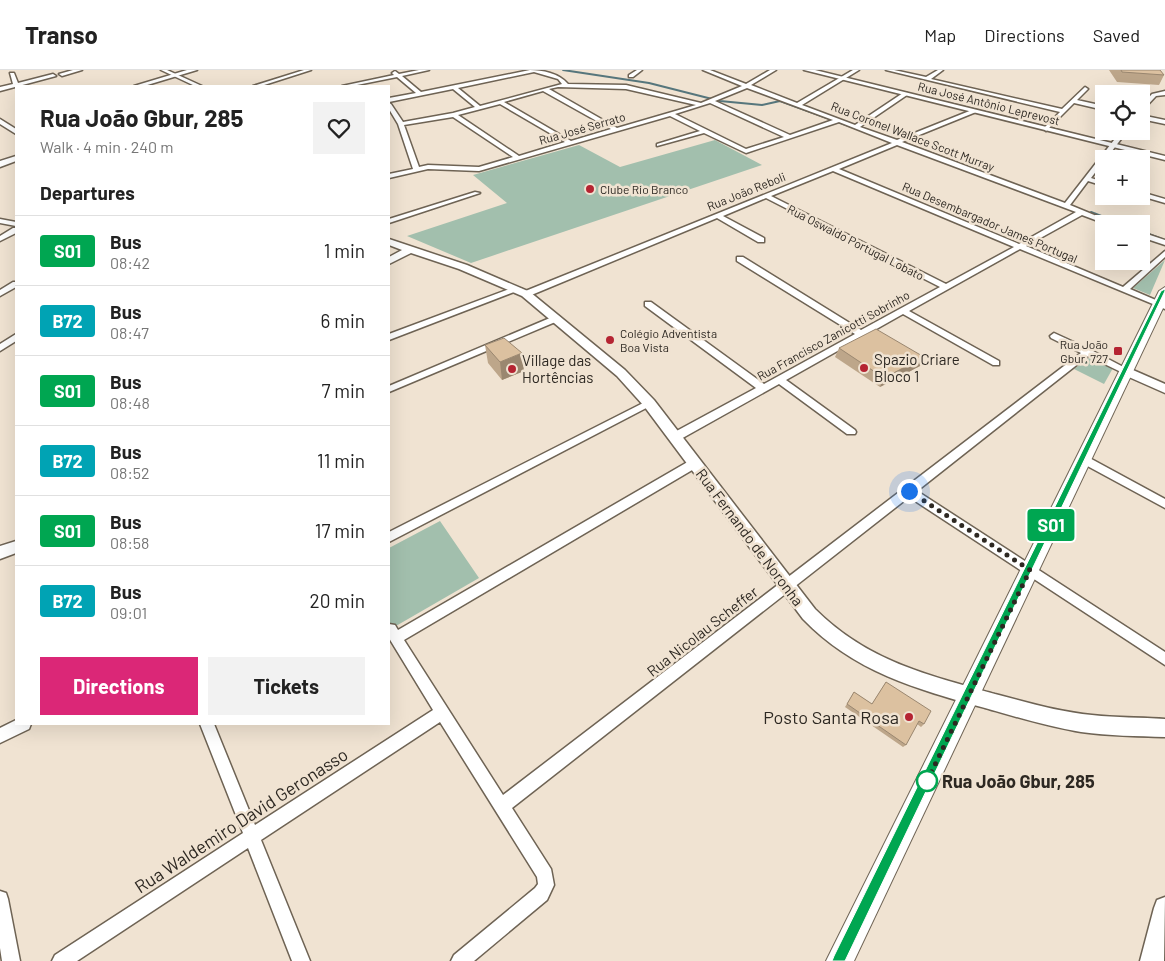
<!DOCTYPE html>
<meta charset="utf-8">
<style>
body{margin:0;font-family:Barlow,sans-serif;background:#f2f2f2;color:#222;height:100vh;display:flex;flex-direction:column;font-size:19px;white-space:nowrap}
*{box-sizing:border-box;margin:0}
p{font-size:16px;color:#767676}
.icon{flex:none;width:28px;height:28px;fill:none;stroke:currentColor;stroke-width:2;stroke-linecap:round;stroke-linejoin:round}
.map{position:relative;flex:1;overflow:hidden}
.drawer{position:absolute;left:15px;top:15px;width:375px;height:640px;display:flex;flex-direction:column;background:#fff;border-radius:0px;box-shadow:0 5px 20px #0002}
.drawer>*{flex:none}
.badge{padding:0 10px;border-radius:4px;font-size:18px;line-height:32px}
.tools{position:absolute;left:1095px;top:15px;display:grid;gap:10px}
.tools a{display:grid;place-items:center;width:55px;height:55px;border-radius:0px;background:#fff;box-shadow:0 5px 20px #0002;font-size:25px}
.you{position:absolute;width:25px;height:25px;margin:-12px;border:4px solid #fff;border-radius:50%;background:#1a73e8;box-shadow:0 0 0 8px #1a73e833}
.map>.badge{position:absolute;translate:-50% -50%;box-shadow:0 0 0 2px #fff}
h2{padding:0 25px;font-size:19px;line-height:45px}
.round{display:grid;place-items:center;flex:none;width:52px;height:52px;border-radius:0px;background:#f2f2f2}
.summary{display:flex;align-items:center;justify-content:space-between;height:85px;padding:0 25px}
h1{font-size:24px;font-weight:700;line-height:38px}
.action{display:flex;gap:10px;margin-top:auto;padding:10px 25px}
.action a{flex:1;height:58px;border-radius:0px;background:#db2777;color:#fff;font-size:20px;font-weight:700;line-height:58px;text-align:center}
.action a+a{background:#f2f2f2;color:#222}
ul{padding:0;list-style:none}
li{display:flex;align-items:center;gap:15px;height:70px;padding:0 25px;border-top:1px solid #e0e0e0}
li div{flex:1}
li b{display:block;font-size:19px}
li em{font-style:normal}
li .badge{min-width:55px;font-weight:700;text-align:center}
header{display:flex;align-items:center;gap:30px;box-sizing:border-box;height:70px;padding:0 25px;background:#fff;border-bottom:1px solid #e0e0e0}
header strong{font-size:24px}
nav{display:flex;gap:28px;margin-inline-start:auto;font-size:18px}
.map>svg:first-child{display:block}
.green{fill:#a2bfad}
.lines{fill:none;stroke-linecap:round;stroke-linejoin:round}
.stream{stroke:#56767c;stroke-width:2}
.street-casing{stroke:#6e6354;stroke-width:3}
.secondary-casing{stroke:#6e6354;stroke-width:3}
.primary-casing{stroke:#6e6354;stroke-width:2}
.street{fill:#fff;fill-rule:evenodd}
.secondary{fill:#fff;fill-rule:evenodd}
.primary{fill:#fff;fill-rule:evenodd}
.wall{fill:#bda68a}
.shaded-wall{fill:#9a8770}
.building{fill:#dcc1a0;stroke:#9a8770}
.line{fill:#00a651;stroke:#fff}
.walk{stroke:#2d2822;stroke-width:5;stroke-dasharray:0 9}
.poi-dot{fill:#b52432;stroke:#f0e3d2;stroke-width:2}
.stop-dot{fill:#fff;stroke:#00a651;stroke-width:2.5}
.labels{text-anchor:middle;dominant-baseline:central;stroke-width:5;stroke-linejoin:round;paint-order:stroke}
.far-street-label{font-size:12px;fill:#2d2822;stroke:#f0e3d2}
.far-poi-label{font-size:12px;fill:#2d2822;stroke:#f0e3d2;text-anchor:start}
.poi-label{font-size:15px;fill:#2d2822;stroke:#f0e3d2;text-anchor:start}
.street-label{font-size:15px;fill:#2d2822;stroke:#f0e3d2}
.near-poi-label{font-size:18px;fill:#2d2822;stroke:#f0e3d2;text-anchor:end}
.near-stop-label{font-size:18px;font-weight:bold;fill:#2d2822;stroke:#f0e3d2;text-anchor:start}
.near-street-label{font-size:18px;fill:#2d2822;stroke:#f0e3d2}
</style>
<header>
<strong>Transo</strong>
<nav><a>Map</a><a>Directions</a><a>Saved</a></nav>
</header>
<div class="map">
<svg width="1165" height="891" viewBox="0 0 1165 891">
<rect width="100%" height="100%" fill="#f0e3d2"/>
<path class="green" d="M715 70 762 95 471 193 407 166 507 133 473 105 579 75 620 97Z
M1165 190 1150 225 1133 218Z
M1090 287 1113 298 1104 314 1074 299Z
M440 451 479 508 389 560V478Z"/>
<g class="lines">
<path class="stream" d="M563 0 649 13 720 31 762 35 780 31 857 59
M1091 142 1122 154
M1141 161 1165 170"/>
<defs>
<path id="street" d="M73 0H82L62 6 59 4Z
M161 0H167L202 16H195Z
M304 0H311L261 16H253Z
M419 0H429L402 6 421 22 530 0C542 0 559 3 568 14L626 15 701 33 742 16 703 0H710L746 14 770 0H776L751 15 797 33 853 0H859L802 35 855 55 903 23H907V25L860 57 897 70 972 40H976V42L902 72 1065 133 1121 61H1127L1106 89H1104V91L1091 108 1104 112V116L1088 111 1070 135 1116 154H1106L1082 145 1026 176 1123 217 1165 181V187L1130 219 1165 234V239L1020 179 909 241 999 291V295H993L903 244 786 310 855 360 856 362 855 364H847L779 314 679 370H671L670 367 671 364 756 318 645 236V232H651L764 314 855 264 737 191V187H743L861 260 940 217 766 128 723 146 764 168V172H758L717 148 529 226H523V222L892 73 839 52 746 83 704 63 657 76V74L700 61 670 46 479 101 428 99 389 108V104L413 99 398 54 389 39V33L391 34 403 52 453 43 475 37 453 19 389 32V28L416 23 397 7 352 16H342L394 5 392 3 395 1 399 4ZM534 2 558 9 562 14 480 36 458 18ZM558 17 626 19 696 35 617 58 549 19ZM747 18 833 50 790 65 715 31ZM543 21 611 59 571 71 504 32ZM710 33 784 67 746 79 675 44ZM500 34 565 72 519 86 458 45ZM453 47 513 87 479 97 428 95 419 97 404 55ZM897 75 1076 142 1019 174 839 99ZM833 101 1014 177 946 214 771 126Z
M637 0H642L633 7H629V5Z
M886 0H894L926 7 938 0H943L931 9 1062 39 1085 17 1088 19 1077 30 1104 36V40L1074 33 1046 61 1044 58 1060 42Z
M10 3H14L18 13 53 4 56 6 0 21V17L13 14Z
M1165 21V25L1156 26 1141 42V36L1152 24Z
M1141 45 1165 50V54L1141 49Z
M475 122 480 123 389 153V149Z
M1141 122 1165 129V133L1141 126Z
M0 149 16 152V156L0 153Z
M13 158H16V163L0 171V166Z
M1141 162 1165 170V175L1141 167Z
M13 212H16V217L0 226V220Z
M515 217 522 219 389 270V264Z
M557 245 561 248 560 250 389 322V316Z
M1054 263 1091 280 1131 301 1126 304 1123 303 1088 286 917 421 1165 582V595L909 427 512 738 551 799 554 815 547 830 474 891H451L454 885 535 818 538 814 537 807 440 652 261 770 310 891H292L248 778 77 891H52L55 885 243 763 200 654H214L255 755 433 640 389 568V554L395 555 398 560 691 390H699L700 393 699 396 404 570 503 725 1081 283 1051 268 1050 266Z
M16 264V271L0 281V274Z
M649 330 654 333 652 335 389 472V462Z
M1084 385 1165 429V438L1080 392 1079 389 1080 386Z
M16 650V654H31L29 659 0 673V658Z
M0 821 6 823 8 829 20 891H2L0 878Z"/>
<path id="secondary" d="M187 0H197L144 16H134Z
M804 0H815L1165 86V90Z
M0 49 16 59V64L0 54Z
M16 86V91L0 97V91Z
M389 169 467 195 530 222 625 300 654 330 815 539C867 591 927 605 995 624 1027 632 1059 642 1092 645 1117 648 1141 647 1165 649V667C1137 666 1109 666 1081 662 1049 657 1017 647 985 638 916 619 854 602 803 549L644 336 617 306 522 226 459 199 411 183 389 194V187L402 180 389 175Z
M1126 297 1165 314V323L1122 304 1120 301 1122 298Z
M16 471V483L0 489V476Z
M1165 827 1164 891H1140L1154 838 1157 830Z"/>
<path id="primary" d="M1165 217V234L854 891H826L1159 221Z"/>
</defs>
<use href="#street" class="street-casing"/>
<use href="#secondary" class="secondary-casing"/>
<use href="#primary" class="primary-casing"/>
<use href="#street" class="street"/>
<use href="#secondary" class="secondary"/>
<use href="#primary" class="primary"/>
</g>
<path class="wall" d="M1109 0H1160L1164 5 1159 15 1117 12Z
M485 275 524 301 502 310 488 293Z
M839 278 920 296 880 317 835 287Z
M886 612 924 654 921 657 917 654 906 675 903 677 845 637 854 622 872 634Z"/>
<path class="shaded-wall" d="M522 283 524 301 502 310 500 292Z
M924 287 920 296 880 317 884 308Z"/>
<path class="building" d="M1121 0H1160L1164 5 1122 2Z
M876 259 924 287 884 308 839 278Z
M504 268 522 283 500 292 485 275Z
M886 612 931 641 924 654 919 651 906 675 847 634 854 622 872 634Z"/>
<path class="line" d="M1165 219V221L845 891H832L834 886 1161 221Z"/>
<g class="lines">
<path class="walk" d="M909 421 1030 500 927 711"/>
</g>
<g class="poi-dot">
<circle cx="590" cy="119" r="5"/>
<circle cx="610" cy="270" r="5"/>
<rect x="1113" y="276" width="10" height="10" rx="2.5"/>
<circle cx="864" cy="298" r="5"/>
<circle cx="512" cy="299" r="5"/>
<circle cx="909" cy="647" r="5"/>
</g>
<circle class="stop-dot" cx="927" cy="711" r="10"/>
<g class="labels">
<g class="far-street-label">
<text transform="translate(989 33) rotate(14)">Rua José Antônio Leprevost</text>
<text transform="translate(582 58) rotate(-16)">Rua José Serrato</text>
<text transform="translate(913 66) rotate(21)">Rua Coronel Wallace Scott Murray</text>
<text transform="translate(746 121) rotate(-22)">Rua João Reboli</text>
<text transform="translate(990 152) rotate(23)">Rua Desembargador James Portugal</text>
<text transform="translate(856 172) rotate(27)">Rua Oswaldo Portugal Lobato</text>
<text transform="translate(833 265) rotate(-29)">Rua Francisco Zanicotti Sobrinho</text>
</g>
<g class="far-poi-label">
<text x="600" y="119">Clube Rio Branco</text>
<text x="620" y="263">Colégio Adventista<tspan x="620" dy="14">Boa Vista</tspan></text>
<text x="1108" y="274" text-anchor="end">Rua João<tspan x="1108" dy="14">Gbur, 727</tspan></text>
</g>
<g class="poi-label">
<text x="874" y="289">Spazio Criare<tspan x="874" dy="17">Bloco 1</tspan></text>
<text x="522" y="290">Village das<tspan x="522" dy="17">Hortências</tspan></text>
</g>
<g class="street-label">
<text transform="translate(750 467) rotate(53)">Rua Fernando de Noronha</text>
<text transform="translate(702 561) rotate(-38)">Rua Nicolau Scheffer</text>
</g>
<g class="near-poi-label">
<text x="899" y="647">Posto Santa Rosa</text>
</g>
<g class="near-stop-label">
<text x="942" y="711">Rua João Gbur, 285</text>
</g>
<g class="near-street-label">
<text transform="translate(241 750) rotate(-33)">Rua Waldemiro David Geronasso</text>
</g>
</g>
</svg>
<div class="tools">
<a><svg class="icon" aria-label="locate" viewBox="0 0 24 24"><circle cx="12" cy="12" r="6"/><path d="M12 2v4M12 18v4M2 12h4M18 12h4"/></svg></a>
<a>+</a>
<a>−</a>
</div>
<div class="you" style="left:909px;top:421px"></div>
<b class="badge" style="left:1051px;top:455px;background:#00a651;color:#fff">S01</b>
<section class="drawer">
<div class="summary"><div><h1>Rua João Gbur, 285</h1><p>Walk · 4 min · 240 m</p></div><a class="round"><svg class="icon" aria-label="heart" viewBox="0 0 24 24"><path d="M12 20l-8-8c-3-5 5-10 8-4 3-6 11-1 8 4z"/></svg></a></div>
<h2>Departures</h2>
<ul>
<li><span class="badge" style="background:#00a651;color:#fff">S01</span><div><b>Bus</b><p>08:42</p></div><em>1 min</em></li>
<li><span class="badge" style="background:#00a3b4;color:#fff">B72</span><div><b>Bus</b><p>08:47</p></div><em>6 min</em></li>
<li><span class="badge" style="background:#00a651;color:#fff">S01</span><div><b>Bus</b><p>08:48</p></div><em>7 min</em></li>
<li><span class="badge" style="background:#00a3b4;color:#fff">B72</span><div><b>Bus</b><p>08:52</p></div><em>11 min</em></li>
<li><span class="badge" style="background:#00a651;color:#fff">S01</span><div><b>Bus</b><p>08:58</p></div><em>17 min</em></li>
<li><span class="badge" style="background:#00a3b4;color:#fff">B72</span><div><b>Bus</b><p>09:01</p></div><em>20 min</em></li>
</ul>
<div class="action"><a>Directions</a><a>Tickets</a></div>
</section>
</div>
